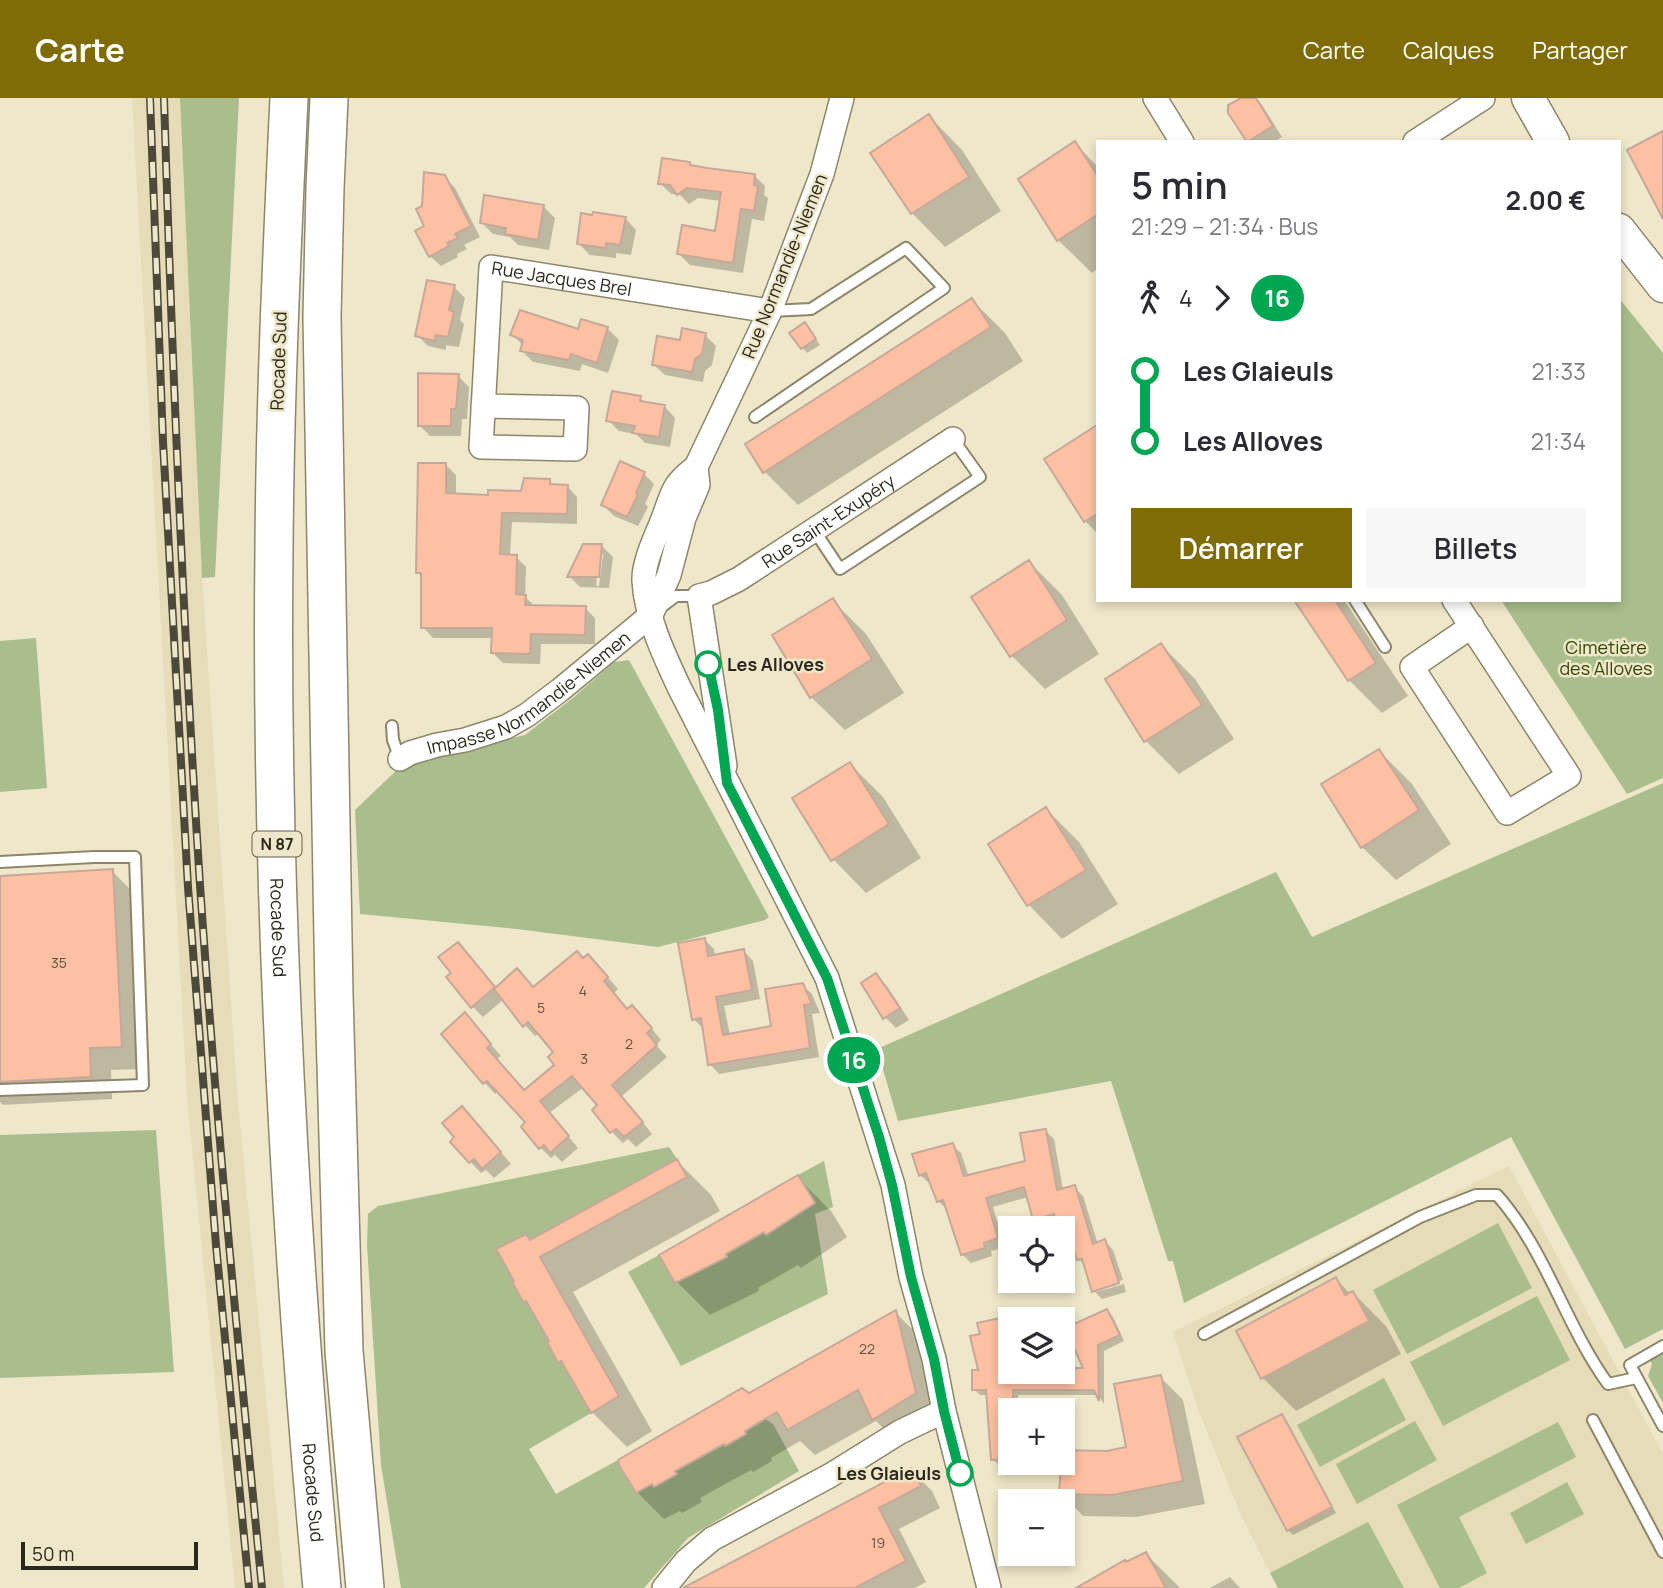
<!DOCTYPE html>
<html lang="fr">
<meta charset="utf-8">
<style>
body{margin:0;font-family:Manrope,sans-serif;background:#f7f7f7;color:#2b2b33;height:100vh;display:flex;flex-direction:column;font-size:26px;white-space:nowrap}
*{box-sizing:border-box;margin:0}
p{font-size:23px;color:#7c7c81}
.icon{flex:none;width:38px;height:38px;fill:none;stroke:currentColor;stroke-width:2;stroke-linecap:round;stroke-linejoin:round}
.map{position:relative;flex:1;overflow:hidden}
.drawer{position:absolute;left:1096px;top:42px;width:525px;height:462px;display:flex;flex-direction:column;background:#fff;border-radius:0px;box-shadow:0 4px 10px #0003}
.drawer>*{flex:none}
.badge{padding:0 14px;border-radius:23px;font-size:24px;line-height:46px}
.buttons{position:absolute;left:998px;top:1118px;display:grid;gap:14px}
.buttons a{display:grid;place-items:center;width:77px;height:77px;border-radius:0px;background:#fff;box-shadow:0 4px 10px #0003;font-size:35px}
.scale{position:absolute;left:21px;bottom:18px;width:177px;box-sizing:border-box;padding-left:7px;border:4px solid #2b281d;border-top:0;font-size:19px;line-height:24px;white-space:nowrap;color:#2b281d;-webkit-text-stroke:5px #efe7c9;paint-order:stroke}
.map>.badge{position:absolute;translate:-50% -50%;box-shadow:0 0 0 4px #fff}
.legs{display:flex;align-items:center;gap:10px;height:77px;padding:0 35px;font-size:23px}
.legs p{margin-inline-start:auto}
.overview{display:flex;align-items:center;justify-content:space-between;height:119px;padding:0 35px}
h1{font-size:38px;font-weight:600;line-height:52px}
.button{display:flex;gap:14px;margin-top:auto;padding:14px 35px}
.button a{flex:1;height:80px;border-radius:0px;background:#806c07;color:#fff;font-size:28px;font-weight:600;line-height:80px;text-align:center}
.button a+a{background:#f7f7f7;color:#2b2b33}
ul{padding:0 35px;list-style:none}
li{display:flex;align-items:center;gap:24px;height:70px;font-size:26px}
li i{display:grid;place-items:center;width:10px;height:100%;margin:0 9px;background:currentColor}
li i::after{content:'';width:18px;height:18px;margin:-9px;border:5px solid;border-radius:50%;background:#fff}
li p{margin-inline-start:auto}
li:first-child i{background:linear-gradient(#0000 50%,currentColor 0)}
li:last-child i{background:linear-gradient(currentColor 50%,#0000 0)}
header{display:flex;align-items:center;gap:42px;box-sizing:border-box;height:98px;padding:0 35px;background:#806c07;color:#fff}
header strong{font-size:33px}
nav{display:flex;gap:38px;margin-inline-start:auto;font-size:24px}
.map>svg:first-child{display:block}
.built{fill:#e6dcb7}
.green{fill:#a9be8c}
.shadow{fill:#0003;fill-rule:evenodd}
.building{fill:#fdc0a2;stroke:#c5a89a;stroke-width:2}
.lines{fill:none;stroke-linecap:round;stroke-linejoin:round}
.service-casing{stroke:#8d866b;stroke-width:14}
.minor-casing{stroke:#8d866b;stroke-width:26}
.secondary-casing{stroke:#8d866b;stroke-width:35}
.trunk-casing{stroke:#8d866b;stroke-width:40}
.service{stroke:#fff;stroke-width:10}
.minor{stroke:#fff;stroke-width:23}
.secondary{stroke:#fff;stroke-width:32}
.trunk{stroke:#fff;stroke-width:37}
.rail-casing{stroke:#4c483a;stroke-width:8}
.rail{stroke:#efe7c9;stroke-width:5;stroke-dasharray:16;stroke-linecap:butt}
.line-1-casing{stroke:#fff;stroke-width:16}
.line-1{stroke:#00a651;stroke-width:10}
.stop-1-dot{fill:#fff;stroke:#00a651;stroke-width:3.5}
.labels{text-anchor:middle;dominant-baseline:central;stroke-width:5;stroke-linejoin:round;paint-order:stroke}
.number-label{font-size:14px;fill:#604e3e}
.shield{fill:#efe7c9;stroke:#666151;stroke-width:2}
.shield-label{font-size:16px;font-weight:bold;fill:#2b281d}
.street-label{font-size:18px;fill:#2b281d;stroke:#efe7c9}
.park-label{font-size:18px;fill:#324605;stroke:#efe7c9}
.stop-label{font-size:18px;font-weight:bold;fill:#2b281d;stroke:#efe7c9;text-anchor:start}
</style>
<header>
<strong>Carte</strong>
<nav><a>Carte</a><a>Calques</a><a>Partager</a></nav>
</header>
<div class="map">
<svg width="1663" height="1490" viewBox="0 0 1663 1490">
<rect width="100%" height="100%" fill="#efe7c9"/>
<path class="built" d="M132 0H180L202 480 237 992 284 1490H235L187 999Z
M1509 1068 1663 1356V1490H1278L1241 1417 1199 1314 1173 1234Z"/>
<path class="green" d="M180 0H239L215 479 202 480Z
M1619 200 1663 255V680L1627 696 1501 502H1619Z
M36 540 47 690 0 694V543Z
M629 562 769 819 765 822 658 849 517 831 360 816 355 712 403 666 525 637 574 599 614 564Z
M1663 685V1231L1625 1251 1511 1039 1184 1205 1173 1163H1168L1111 983 898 1023 877 951 1276 774 1312 839Z
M156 1032 174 1274 0 1280V1037Z
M669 1049 677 1061 556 1128 566 1145 540 1159 496 1151 514 1183 512 1185 524 1204 526 1203 549 1243 547 1245 558 1264 561 1263 591 1315 529 1351 556 1396 618 1362 619 1367 636 1395 652 1386 655 1389 677 1377 675 1373 724 1346 725 1348 765 1321 773 1326 799 1373 688 1440 644 1490H401L381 1367 367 1147 368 1116 378 1108Z
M824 1063 833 1109 815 1116 828 1196 681 1268 628 1174 659 1157 675 1184 727 1159 726 1156 764 1134 767 1137 814 1105 798 1077Z
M1498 1125 1532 1190 1407 1256 1373 1192Z
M1537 1198 1570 1262 1443 1328 1410 1264Z
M1663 1253V1305L1648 1278 1652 1266 1649 1260Z
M1384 1280 1406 1322 1320 1369 1297 1327Z
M1415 1323 1437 1362 1357 1406 1336 1366Z
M1558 1324 1576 1359 1459 1419 1487 1475 1459 1490H1440L1397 1407Z
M1567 1384 1584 1416 1526 1446 1510 1415Z
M1368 1424 1404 1490H1278L1270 1475Z"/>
<path class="shadow" d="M1245 0H1256L1262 7 1282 39 1274 44 1248 43 1227 10Z
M929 18 962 52 1001 113 945 149 912 115Z
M1075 45 1097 68V171L1092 175 1058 142Z
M689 65 694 70 754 77 765 88 764 97 768 100 764 123 752 121 743 175 690 167 679 156 717 135 721 103 698 100 689 106 680 97 671 96 660 85Z
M444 79 455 90 480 139 464 147 467 151 457 156 458 159 441 168 430 158 423 110Z
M544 109 555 120 549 152 518 147 510 139 493 136 482 125Z
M625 120 636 132 631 157 616 155V160L590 157 579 146Z
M454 189 465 200 460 222 464 226 459 249 446 247V252L428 248 417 237Z
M972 202 1005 235 1023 263 798 407 765 374 747 346Z
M582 223 608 231 619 242 608 275 582 266 580 273 533 264 522 253 524 248 512 237 579 233Z
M805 226 820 247 807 255 791 235Z
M705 237 716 248 712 267 705 273 703 284 665 277 653 266 682 244Z
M458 278 469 289 467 321H462L461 338H430L419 327Z
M640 300 647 306 665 309 675 320 670 349 645 345 636 336 619 333 608 322Z
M1097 329V435L1085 423 1046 361Z
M446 367 456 377V397L490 399 523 395 549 383 554 388H567L577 399V426L512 424 510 458 516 459 526 469 525 499 536 509 585 510 595 520V546H541L540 566 503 565 493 555V540H433L423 529V480L417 474Z
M644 376 654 386 645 406 648 409 638 428 614 418 603 407Z
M602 448 613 459 609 490 580 489 570 479ZM599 456H603L599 488H596Z
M1029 464 1062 497 1099 556 1045 591 1012 558 974 499Z
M832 502 866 536 904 595 845 632 811 599Z
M1296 502H1344L1408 598 1382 615 1349 582Z
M1161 547 1195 581 1234 641 1179 676 1146 643Z
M1379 653 1412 686 1451 746 1396 782 1362 749Z
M850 666 883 699 921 760 866 795 833 761Z
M1046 711 1079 744 1118 806 1062 841 1029 807 990 747Z
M112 773 134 795 143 971 111 972 112 1001 3 1007 0 1004V780Z
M705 842 714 851 715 859 744 853 753 863 760 901 724 908 730 937 773 930 802 887 812 896 820 915 812 916 819 959 719 976 710 966 703 931 694 921Z
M469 857 497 891 533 890 583 862 599 869 618 891 614 895 628 913 643 920 661 942 656 947 667 959 622 998 652 1036 636 1049 628 1041 623 1045 612 1034 600 1008 584 989 549 1015 578 1050 562 1064 555 1057 551 1060 540 1049 527 1024 499 993 495 996 485 985 465 917 501 958 496 962 524 994 557 967 555 954 539 935 535 938 525 927 504 901 483 919 472 908Z
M876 877 887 888 909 922 896 930 885 919Z
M473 1022 511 1066 494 1080 486 1072 481 1075 452 1044Z
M1045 1033 1054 1041 1063 1092 1074 1089 1083 1098 1098 1146 1105 1143 1113 1152 1123 1182 1096 1191V1194L1124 1186 1126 1194 1102 1201 1094 1193 1086 1169 1079 1161 1069 1132 1066 1133 1058 1125 1043 1130 1035 1121 1028 1099 993 1109 1005 1149 991 1153 992 1158 971 1165 962 1156 947 1111 938 1103 931 1085H929L920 1077 952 1047 961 1055 969 1079 1027 1065Z
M677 1063 711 1097 720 1113 573 1194 652 1333 627 1349 592 1314 567 1271 560 1264 533 1211 525 1203 531 1144Z
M798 1080 831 1113 847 1139 801 1170 798 1167 758 1190 759 1193 710 1217 677 1184Z
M1336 1181 1350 1196 1353 1195 1386 1228 1401 1256 1296 1313 1262 1279Z
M1107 1213 1113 1219 1124 1243 1104 1253V1306L1098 1297H1018V1312H1010V1365L1018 1367H999L993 1361 988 1297H980L974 1291 980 1273 982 1237 1004 1220 1010 1226V1274L1086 1272Z
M896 1215 922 1241 942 1322 900 1347 876 1323 815 1357 800 1343 771 1360 772 1363 753 1374 751 1372 700 1400 702 1404 682 1415 680 1413 664 1421 637 1394 749 1297Z
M1160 1279 1183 1302 1205 1406 1136 1419 1083 1418 1061 1395 1107 1354 1128 1351Z
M1282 1318 1287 1323 1336 1415 1293 1437 1288 1432Z
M911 1372 932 1393 940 1410 899 1431 926 1484 915 1490H702Z
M1146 1456 1180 1490H1079Z
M1230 1479 1240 1490H1210Z"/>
<path class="building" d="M1241 0H1256L1273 28 1247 44 1228 15V7Z
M929 16 969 79 911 116 870 55Z
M1663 33V121L1627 52Z
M1075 43 1097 77V117L1057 143 1018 81Z
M662 60 690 64V67L707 70 755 76 754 87 758 88 754 113 741 111 733 165 677 156 682 127 715 133 721 94 687 90 677 97 670 87 658 86Z
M424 74 445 77 471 128 455 136 458 140 447 145 449 148 429 159 415 133 424 128 416 111 422 108Z
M484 97 544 107 538 142 505 136 506 130 480 125Z
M593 114 626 119 620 147 606 145V150L577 146 581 115 592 117Z
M427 182 455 187 449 212 454 214 448 239 436 237 435 243 415 238Z
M972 200 991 229 763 375 745 346Z
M520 212 578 231 581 221 608 229 597 265 571 256 569 262 520 253 523 242 510 237Z
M805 224 816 241 801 251 789 235Z
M682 230 706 235 702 256 695 261 692 274 652 267 657 238 680 242Z
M418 275 459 276 456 311H451V328H418Z
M612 293 641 298 640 303 665 307 659 339 632 335 635 328 606 323Z
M1097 327V416L1084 424 1044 361Z
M620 363 645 374 636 395 638 397 627 419 601 407Z
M418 365H446V395L488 397V392L521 393 524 380 550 381V386L568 387 567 416 502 415 500 456 517 457 516 496 526 497 525 507 586 508 585 537 531 536 530 556 491 555 492 530H421V475H416Z
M583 446H602L599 479H567Z
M1029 462 1067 522 1010 559 971 499Z
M833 500 872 561 810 600 772 537Z
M1294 502H1335L1376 565 1348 583Z
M1161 545 1202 607 1144 644 1105 581Z
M1379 651 1419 712 1361 750 1321 686Z
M850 664 889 726 831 763 792 700Z
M1046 709 1086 772 1027 808 988 746Z
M113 771 122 949 90 950 91 979 0 984V778Z
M705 840 708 858 744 851 752 892 716 899 723 937 771 928 765 891 803 885 812 906 804 907 810 950 708 967 701 920 692 922 678 845Z
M458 844 495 889 471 910 446 879 451 875 438 859Z
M577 853 583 860 588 856 608 879 604 883 627 911 632 907 652 930 647 935 657 947 612 987 643 1024 624 1039 616 1031 610 1035 592 1012 597 1007 572 978 540 1003 569 1038 550 1055 544 1047 539 1051 521 1029 525 1024 487 983 483 986 441 936 465 914 491 946 487 950 524 992 554 967 548 959 553 954 528 924 523 929 494 891 517 870 533 889Z
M876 875 900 910 883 921 861 885Z
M462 1008 501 1054 482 1071 474 1061 469 1065 450 1044 454 1039 442 1025Z
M1046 1031 1057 1092 1075 1087 1093 1146 1105 1141 1119 1185 1092 1194 1082 1161 1077 1162 1064 1123 1056 1125 1054 1116 1033 1122 1024 1089 986 1100 998 1140 984 1145 985 1150 961 1157 943 1102 937 1104 926 1075 919 1078 912 1056 953 1045 964 1078 1025 1063 1020 1035Z
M677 1061 687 1079 540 1159 619 1298 591 1315 561 1263 558 1265 547 1244 549 1243 526 1203 524 1205 512 1184 514 1183 496 1151 526 1136 530 1142Z
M798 1077 815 1105 766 1137 764 1134 726 1156 727 1159 675 1185 659 1157Z
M1336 1179 1345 1197 1353 1193 1369 1223 1261 1281 1236 1233Z
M1107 1211 1120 1237 1098 1247 1099 1303 1094 1292H1013V1312H1010V1361L991 1362 986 1292H972V1272H978L970 1238 980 1236 977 1225 1005 1219 1010 1240V1274H1062V1270H1083L1065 1230Z
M896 1212 916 1295 872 1322 858 1292 787 1332 777 1314 745 1333 746 1336 725 1348 724 1346 675 1373 677 1376 654 1389 652 1386 636 1395 619 1367 618 1362 742 1290 749 1295Z
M1161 1277 1183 1383 1112 1397 1059 1396 1062 1352 1107 1353 1126 1349 1114 1286Z
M1282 1316 1332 1409 1287 1433 1237 1339Z
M911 1370 921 1388 879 1410 906 1463 855 1490H683Z
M1146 1454 1166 1490H1076L1125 1462 1126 1464Z"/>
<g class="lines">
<defs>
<path id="service" d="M755 319 944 190 906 150 811 211 770 213
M814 432 840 471 980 379 953 341
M1355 502 1385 549
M660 510 676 498H699
M392 628 393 642 400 661
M0 764 94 759H135L143 987 0 992
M1204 1236 1420 1119 1476 1097H1497C1546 1152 1565 1227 1608 1286L1636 1280
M1663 1248 1630 1267 1663 1328
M1593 1322 1663 1454"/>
<g id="minor">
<path d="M842 0 822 76 770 213 696 369C672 387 673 394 663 421 656 438 643 465 644 483 646 519 664 557 679 589L827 880 893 1087 911 1179 934 1261 944 1313 989 1490"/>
<path d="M1155 0 1182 44"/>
<path d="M1415 44 1483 0"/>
<path id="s1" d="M483 308 577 310 575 351 481 349 491 169 770 213"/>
<path d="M1454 502 1569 678 1507 715 1412 569 1472 528"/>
<path id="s2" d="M400 661 410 655 437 647 465 642 506 629 527 617 560 592 651 517 669 477 684 420 698 387 696 369"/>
<path id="s3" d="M725 668 699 498 711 495 739 481 953 341"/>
<path d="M664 1490 686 1463 712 1441 831 1377 900 1334 944 1313"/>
</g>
<path id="secondary" d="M1528 0 1553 44
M1619 132 1663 188"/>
<g id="trunk">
<path id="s4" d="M289 0C282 150 275 300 274 450 270 797 290 1144 322 1490"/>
<path d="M329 0 325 90 322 219 334 896 344 1253 365 1490"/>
</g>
</defs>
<use href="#service" class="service-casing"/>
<use href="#minor" class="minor-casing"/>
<use href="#secondary" class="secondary-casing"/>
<use href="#trunk" class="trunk-casing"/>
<use href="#service" class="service"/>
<use href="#minor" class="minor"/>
<use href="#secondary" class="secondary"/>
<use href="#trunk" class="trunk"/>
<defs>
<path id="rail" d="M150 0 163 344 188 789 216 1147 249 1490
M164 0C172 263 183 525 200 787 216 1022 239 1256 262 1490"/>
</defs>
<use href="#rail" class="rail-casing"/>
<use href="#rail" class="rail"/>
</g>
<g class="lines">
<defs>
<path id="line-1" d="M708 566 718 612 727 685 827 880 879 1039 892 1087 911 1179 934 1261 944 1313 960 1375"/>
</defs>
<use href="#line-1" class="line-1-casing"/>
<use href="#line-1" class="line-1"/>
</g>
<g class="stop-1-dot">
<circle cx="708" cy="566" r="12"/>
<circle cx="960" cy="1375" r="12"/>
</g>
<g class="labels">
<g class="number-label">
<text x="59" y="864">35</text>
<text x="583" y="892">4</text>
<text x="541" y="909">5</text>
<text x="629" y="945">2</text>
<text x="584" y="960">3</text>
<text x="867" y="1250">22</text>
<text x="878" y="1444">19</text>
</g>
<rect class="shield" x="252.5" y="733.5" width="49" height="25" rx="5"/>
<g class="shield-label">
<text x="277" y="746">N 87</text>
</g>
<g class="street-label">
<text transform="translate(784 168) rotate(-68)">Rue Normandie-Niemen</text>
<text stroke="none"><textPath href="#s1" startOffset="481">Rue Jacques Brel</textPath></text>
<text transform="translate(278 263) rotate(-88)">Rocade Sud</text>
<text stroke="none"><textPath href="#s3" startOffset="322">Rue Saint-Exupéry</textPath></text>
<text stroke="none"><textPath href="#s2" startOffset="147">Impasse Normandie-Niemen</textPath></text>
<text stroke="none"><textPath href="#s4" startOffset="830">Rocade Sud</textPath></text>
<text stroke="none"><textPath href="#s4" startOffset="1396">Rocade Sud</textPath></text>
</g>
<g class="park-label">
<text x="1606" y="549">Cimetière<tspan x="1606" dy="21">des Alloves</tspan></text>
</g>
<g class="stop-label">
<text x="727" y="566">Les Alloves</text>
<text x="941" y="1375" text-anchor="end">Les Glaieuls</text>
</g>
</g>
</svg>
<div class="buttons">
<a><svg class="icon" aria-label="locate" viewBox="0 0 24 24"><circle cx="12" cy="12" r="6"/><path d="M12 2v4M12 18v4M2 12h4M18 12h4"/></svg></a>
<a><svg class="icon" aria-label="layers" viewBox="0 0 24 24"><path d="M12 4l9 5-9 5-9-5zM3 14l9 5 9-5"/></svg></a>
<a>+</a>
<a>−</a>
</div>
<div class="scale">50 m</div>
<b class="badge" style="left:854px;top:962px;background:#00a651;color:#fff">16</b>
<section class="drawer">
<div class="overview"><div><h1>5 min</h1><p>21:29 – 21:34 · Bus</p></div><b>2.00 €</b></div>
<div class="legs"><svg class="icon" aria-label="walk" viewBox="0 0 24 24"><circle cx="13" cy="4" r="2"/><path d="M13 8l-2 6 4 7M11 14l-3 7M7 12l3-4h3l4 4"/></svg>4<svg class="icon" aria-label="forward" viewBox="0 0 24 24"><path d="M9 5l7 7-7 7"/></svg><b class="badge" style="background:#00a651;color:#fff">16</b></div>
<ul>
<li><i style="color:#00a651"></i><b>Les Glaieuls</b><p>21:33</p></li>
<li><i style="color:#00a651"></i><b>Les Alloves</b><p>21:34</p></li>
</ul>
<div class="button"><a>Démarrer</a><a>Billets</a></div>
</section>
</div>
